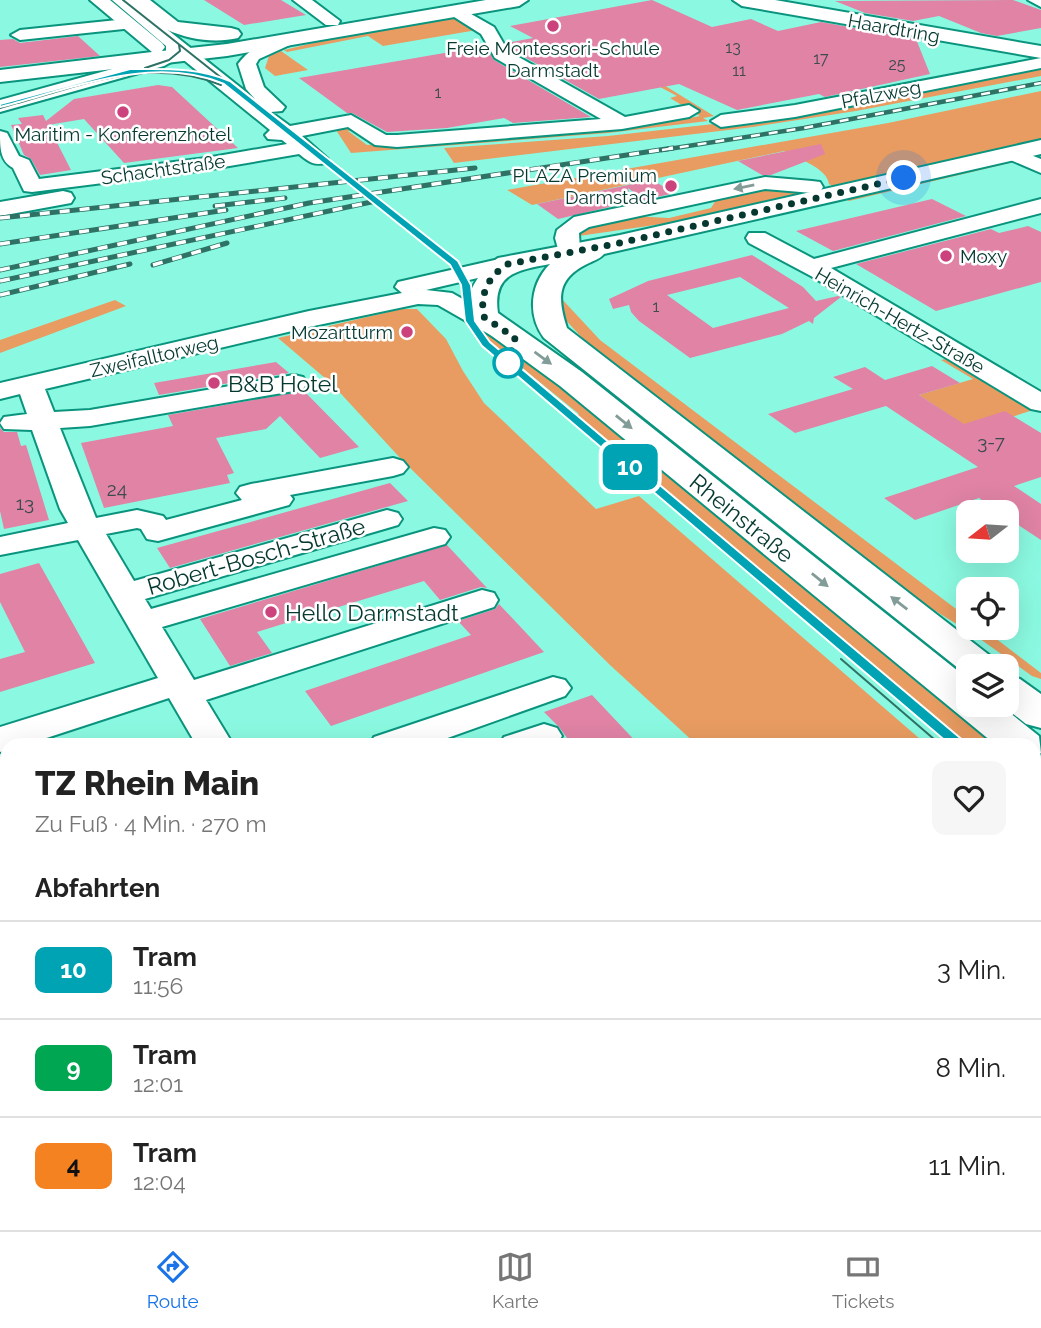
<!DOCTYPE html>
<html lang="de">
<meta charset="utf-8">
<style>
body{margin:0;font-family:Raleway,sans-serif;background:#f6f6f6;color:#222;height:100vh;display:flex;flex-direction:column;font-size:26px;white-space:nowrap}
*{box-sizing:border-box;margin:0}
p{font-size:23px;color:#767676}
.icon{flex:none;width:38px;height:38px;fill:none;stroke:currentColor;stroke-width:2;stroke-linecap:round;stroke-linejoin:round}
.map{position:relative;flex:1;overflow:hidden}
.side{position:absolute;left:0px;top:738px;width:1041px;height:492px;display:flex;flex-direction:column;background:#fff;border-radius:21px 21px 0 0;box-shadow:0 7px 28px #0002}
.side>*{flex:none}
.badge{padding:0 14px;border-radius:10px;font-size:24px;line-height:46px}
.needle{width:46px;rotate:253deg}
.controls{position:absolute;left:956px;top:500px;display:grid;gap:14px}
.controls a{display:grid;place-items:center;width:63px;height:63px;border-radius:14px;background:#fff;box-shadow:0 7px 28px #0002;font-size:35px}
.you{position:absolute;width:35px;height:35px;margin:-18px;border:5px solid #fff;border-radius:50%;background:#1a73e8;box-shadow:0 0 0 10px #1a73e833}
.map>.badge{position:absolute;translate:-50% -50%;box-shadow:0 0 0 4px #fff}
h2{padding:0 35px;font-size:26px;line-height:63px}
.round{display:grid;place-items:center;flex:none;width:74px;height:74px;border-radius:14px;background:#f6f6f6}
.headline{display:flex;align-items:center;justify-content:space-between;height:119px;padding:0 35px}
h1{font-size:33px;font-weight:800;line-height:52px}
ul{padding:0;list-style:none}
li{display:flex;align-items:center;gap:21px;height:98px;padding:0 35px;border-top:2px solid #e0e0e0}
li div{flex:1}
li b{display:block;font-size:26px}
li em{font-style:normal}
li .badge{min-width:77px;font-weight:700;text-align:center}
.tab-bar{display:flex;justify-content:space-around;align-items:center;height:98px;border-top:2px solid #e0e0e0;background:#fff;font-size:19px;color:#767676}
.tab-bar a{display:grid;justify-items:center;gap:4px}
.tab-bar .current{color:#1a73e8}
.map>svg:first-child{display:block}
.green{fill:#e89c61}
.building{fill:#e083a5;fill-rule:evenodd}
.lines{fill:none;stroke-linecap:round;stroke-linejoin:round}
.minor-casing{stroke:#0a947e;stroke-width:4}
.major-casing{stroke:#0a947e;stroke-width:4}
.minor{fill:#fff;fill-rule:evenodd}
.major{fill:#fff;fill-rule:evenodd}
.tram{stroke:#2d7265;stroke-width:2}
.rail-far1-casing{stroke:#2d7265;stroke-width:4.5}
.rail-casing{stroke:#2d7265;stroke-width:5}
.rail-far1{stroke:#fff;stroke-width:2.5;stroke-dasharray:9;stroke-linecap:butt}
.rail{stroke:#fff;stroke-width:3.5;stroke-dasharray:10;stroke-linecap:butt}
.oneway{fill:#829c98}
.line{fill:#00a3b4;stroke:#fff;stroke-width:2}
.walk{stroke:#053930;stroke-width:7;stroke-dasharray:0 12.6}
.poi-dot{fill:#cb427d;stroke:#fff;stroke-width:2.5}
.stop-dot{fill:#fff;stroke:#00a3b4;stroke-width:3.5}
.labels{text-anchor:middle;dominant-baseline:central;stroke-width:5;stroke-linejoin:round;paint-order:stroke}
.far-number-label{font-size:16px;fill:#3c4c4d}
.far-street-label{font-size:19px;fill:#053930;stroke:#fff}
.far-poi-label{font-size:19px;fill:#053930;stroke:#fff}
.number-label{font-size:19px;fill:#3c4c4d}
.poi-label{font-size:23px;fill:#053930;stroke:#fff;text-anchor:start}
.street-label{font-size:23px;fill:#053930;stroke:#fff}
</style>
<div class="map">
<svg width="1041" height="1230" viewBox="0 0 1041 1230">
<rect width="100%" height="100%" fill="#8bf9e1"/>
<path class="green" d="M453 17 477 30 383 46 368 36 287 52 284 50 351 34Z
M604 48 714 116 703 118 708 121 608 133 351 153 336 130 355 126 359 128 348 131 367 145 386 143 388 148 646 126 700 116 670 98 677 96 594 52Z
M281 51 308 70 275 76 265 68 269 56Z
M1041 67V76L856 111 753 127 454 163 444 148 608 136 801 114Z
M1041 91V141L834 187 829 184C827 168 797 158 784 151L532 205 507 190 888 123Z
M1000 162H1014L849 201 845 199Z
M760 187 797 188 803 194 669 223 572 237 577 228 631 216 669 218 711 208 716 200Z
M560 297 600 340 968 618V628H982L1041 673V679L1032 676 976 636 916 599 587 343 560 314Z
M115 300 126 306 0 353V340Z
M401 309H417L446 339 463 371 484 403 596 509 639 496 927 745H697L610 665 401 459 332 384 278 338Z
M480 328 558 383 998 745H969L577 415 579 414 485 338 478 329Z
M945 359 952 361 1033 410 972 430 919 395 973 379 941 360Z
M1034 838 1041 844V1098L1034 1091Z"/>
<path class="building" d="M204 0H281L306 15 244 25Z
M652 0 712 27 751 19 778 31 821 22 916 39 930 74 825 97 819 94 737 110 679 84 599 99 510 49 506 43 533 38 510 26Z
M1013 0 1041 10V28L997 36 981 33 939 16 913 21 865 13 835 1Z
M78 36 100 56 0 67V40L13 39 20 43Z
M485 46 494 60 591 117 513 123 504 118 447 128 387 132 352 113H347L299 78Z
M158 85 172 87 238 148 124 163 84 119 48 125 71 170 40 175 31 159 24 155 11 125 22 124 18 118 43 115 46 121 74 99Z
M821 144 825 154 771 175H762L738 161Z
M652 180 675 193 644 200 628 188 631 202 558 219 537 204Z
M932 199 966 216 833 251 796 231Z
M1028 226 1041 232V282L936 311 856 264 991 229 999 233Z
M752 255 803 287 816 301 838 296 841 297 814 318 813 324 809 321 782 334 690 358 639 321 631 312 629 305 613 309 609 299 648 281ZM740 277 789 308 713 328 667 295Z
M276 362 289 373 159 395 154 383Z
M932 366 960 383 919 395 964 424 1005 411 1041 433V477L1014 486 1041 504V540L1006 517V513H1000L979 498 915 520 884 498 978 467 886 406 795 433 768 414 853 389 833 377 865 367 885 380Z
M304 391 359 447 320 458 280 416 266 429 216 438 234 473 227 475 230 483 104 508 81 443 173 426 168 415Z
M0 428 4 432H17L21 446 26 445 49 520 4 529 0 511Z
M390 483 408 501 170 568 157 548Z
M447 545 487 588 481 587 440 600 424 581 286 623 257 632 272 653 230 666 200 619Z
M39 563 95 663 0 692V659L25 652 0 602V574Z
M499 604 544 652 331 726 305 691 471 635 458 621 495 609Z
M592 695 640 746H573L559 727 544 712Z"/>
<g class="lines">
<defs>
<path id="minor" d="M112 0H130L255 99 246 89 238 64C248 50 274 32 292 36L295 40 292 44 259 59 256 64 264 87 285 107 282 111 271 112 290 126 351 115 386 135H397L601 119 495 58 481 34 451 15 449 11 457 6 494 27 508 51 625 117 689 105 699 111 689 117 622 129 397 147 375 145 348 127 302 136 328 159 325 163C313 166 308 161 299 154L206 170 32 192 24 191 13 168C0 161 0 148 0 131L7 133 19 156 29 160 39 179 206 158 287 144 282 140 268 139 265 135 270 130 180 57 164 66 0 112V100L152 58 166 51V46Z
M293 0H312L340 21 338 25H326Z
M1028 0H1041V7Z
M127 19 133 20 135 24 133 28 20 40 11 35 20 30Z
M1041 58V68L795 117 721 127 711 121 721 115 795 105Z
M1013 148 1041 159V173L1006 158 1003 154 1006 150Z
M765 177 812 181 820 182 823 187 820 192 812 193 765 189 589 227 579 233 580 251 576 256H560L555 238 557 230 574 217Z
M63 191 71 193 74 198 71 203 0 216V202Z
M1041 199V213L831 268 1041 392V411L1031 409 811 276 749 243 746 238 749 233H765L814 259Z
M508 257 516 259 520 264 516 269 426 290 452 293 519 331 523 336 519 341 510 344 501 341 438 305 418 304 309 327 45 389 54 412 90 410 294 375 303 377 307 383 303 389 294 391 90 426 60 428 96 518 137 510 163 516 166 520 242 500 236 493 240 487 251 484 393 458 403 461 408 467 403 473 393 476 290 495 293 499 289 505 158 541 147 539 141 529 137 528 106 534 134 581 387 510 398 513 402 519 398 525 145 599 151 609 434 528 445 530 450 537 445 544 162 627 194 680 482 590 494 593 498 600 494 607 206 700 234 746H197L169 698 22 746H7V750L0 752V727L158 678 78 540 0 555V537L68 523 60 509 32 430 4 429 0 423 4 417 27 414 20 394 0 399V383L309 311 402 293 395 287 398 282Z
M553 677 565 680 571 688 565 696 425 746H369L374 737Z
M544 724 557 728 562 736 557 744 499 746 504 737Z
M111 1223H174L171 1230H108Z
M494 1223H545L548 1230H497Z"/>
<path id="major" d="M90 0H110L162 43 165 47 162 51 227 44 486 0H528L519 6 227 56 0 82V70L152 52Z
M129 0H150L178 22 231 28 238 30 241 34 238 38C201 47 151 31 129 0Z
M733 0H775L1041 46V58L742 6Z
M1041 140V154L604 254C599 260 592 261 585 265 556 280 558 300 567 328L993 658 999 667H968V676L544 338C527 315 530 284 550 264 519 270 492 273 498 313L582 372 968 679V705H1000L1039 736 1041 753 1034 757V746H997L560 386 474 323C458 300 479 271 498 258L620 235Z
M1006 675 1020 679 1041 694V728L1026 724 1002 705H1006Z"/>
</defs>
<use href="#minor" class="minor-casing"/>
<use href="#major" class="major-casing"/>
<use href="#minor" class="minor"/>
<use href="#major" class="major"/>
<path class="tram" d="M123 0 448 257C471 283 465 317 486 344L960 746
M145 68 169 60 180 51 179 45
M18 103C88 83 150 57 221 85
M0 108 27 100
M841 659 942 746
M1034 808 1041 814
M1034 824 1041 830"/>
<defs>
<path id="rail-far1" d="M662 150 804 128 1041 83"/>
<path id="rail" d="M215 206 285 198
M0 218 475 168
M0 244 226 210
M153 265 227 243
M0 270 309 203 673 148
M0 281 376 201
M0 295 130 264"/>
</defs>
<use href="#rail-far1" class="rail-far1-casing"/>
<use href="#rail" class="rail-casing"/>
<use href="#rail-far1" class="rail-far1"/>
<use href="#rail" class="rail"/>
</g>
<defs><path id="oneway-solid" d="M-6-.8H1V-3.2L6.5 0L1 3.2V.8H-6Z" transform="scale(1.75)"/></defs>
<g class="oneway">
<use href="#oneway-solid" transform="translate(744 187) rotate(168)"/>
<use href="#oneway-solid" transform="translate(543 358) rotate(36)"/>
<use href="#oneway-solid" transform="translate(624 422) rotate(39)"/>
<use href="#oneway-solid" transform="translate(820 580) rotate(39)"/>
<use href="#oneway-solid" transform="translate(899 603) rotate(-142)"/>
</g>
<path class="line" d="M130 69C165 69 197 67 230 81L458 261 471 285 475 321 490 342 965 742 968 746 965 749H955L482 346 465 321 461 285 450 265 224 84C153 54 71 89 0 107V104Z"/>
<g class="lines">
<path class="walk" d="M508 363 515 338 484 317C479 294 489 275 508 264L620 243 904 178"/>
</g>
<g class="poi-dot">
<circle cx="553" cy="26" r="7"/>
<circle cx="123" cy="112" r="7"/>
<circle cx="671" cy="186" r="7"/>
<circle cx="946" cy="256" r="7"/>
<circle cx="407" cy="332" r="7"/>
<circle cx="214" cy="383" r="7"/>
<circle cx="271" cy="612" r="7"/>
</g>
<circle class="stop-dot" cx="508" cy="363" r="14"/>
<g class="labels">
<g class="far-number-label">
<text x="733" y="47">13</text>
<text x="821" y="58">17</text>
<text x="897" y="64">25</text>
<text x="739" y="70">11</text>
<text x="438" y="92">1</text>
<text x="656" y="306">1</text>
</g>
<g class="far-street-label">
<text transform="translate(894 28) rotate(10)">Haardtring</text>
<text transform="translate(881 94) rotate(-11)">Pfalzweg</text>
<text transform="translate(163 169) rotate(-8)">Schachtstraße</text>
<text transform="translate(900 320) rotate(30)">Heinrich-Hertz-Straße</text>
<text transform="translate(154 356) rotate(-13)">Zweifalltorweg</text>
</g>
<g class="far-poi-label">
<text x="553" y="48">Freie Montessori-Schule<tspan x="553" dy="22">Darmstadt</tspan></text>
<text x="123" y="134">Maritim - Konferenzhotel</text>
<text x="657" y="175" text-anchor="end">PLAZA Premium<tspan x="657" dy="22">Darmstadt</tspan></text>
<text x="960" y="256" text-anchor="start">Moxy</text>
<text x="393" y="332" text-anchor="end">Mozartturm</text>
</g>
<g class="number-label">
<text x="991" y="442">3-7</text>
<text x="117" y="489">24</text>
<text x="25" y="503">13</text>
</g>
<g class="poi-label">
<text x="228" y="383">B&amp;B Hotel</text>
<text x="285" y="612">Hello Darmstadt</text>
</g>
<g class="street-label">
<text transform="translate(742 518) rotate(39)">Rheinstraße</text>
<text transform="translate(256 556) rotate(-16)">Robert-Bosch-Straße</text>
</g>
</g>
</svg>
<div class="controls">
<a><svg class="needle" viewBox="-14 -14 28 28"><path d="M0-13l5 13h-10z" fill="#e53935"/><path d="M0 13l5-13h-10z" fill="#767676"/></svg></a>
<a><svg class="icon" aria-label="locate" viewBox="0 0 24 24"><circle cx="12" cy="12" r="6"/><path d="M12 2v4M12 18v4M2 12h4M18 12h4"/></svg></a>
<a><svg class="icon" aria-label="layers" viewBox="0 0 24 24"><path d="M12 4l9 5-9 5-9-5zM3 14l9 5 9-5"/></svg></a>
</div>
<div class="you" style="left:904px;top:178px"></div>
<b class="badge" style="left:630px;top:467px;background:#00a3b4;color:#fff">10</b>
<section class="side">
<div class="headline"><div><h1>TZ Rhein Main</h1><p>Zu Fuß · 4 Min. · 270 m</p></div><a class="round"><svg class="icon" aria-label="heart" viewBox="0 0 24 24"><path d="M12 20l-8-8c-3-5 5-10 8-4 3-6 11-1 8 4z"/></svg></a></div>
<h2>Abfahrten</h2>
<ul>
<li><span class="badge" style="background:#00a3b4;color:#fff">10</span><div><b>Tram</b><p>11:56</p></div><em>3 Min.</em></li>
<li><span class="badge" style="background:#00a651;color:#fff">9</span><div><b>Tram</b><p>12:01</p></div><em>8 Min.</em></li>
<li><span class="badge" style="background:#f58220;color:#111">4</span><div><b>Tram</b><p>12:04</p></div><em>11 Min.</em></li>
</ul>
</section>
</div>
<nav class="tab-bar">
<a class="current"><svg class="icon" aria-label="directions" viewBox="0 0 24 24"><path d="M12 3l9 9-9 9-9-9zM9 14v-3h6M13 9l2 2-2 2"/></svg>Route</a>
<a><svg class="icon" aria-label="map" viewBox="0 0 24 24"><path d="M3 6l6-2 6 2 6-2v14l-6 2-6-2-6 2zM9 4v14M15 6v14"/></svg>Karte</a>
<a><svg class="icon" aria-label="tickets" viewBox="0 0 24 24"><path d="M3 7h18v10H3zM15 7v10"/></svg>Tickets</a>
</nav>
